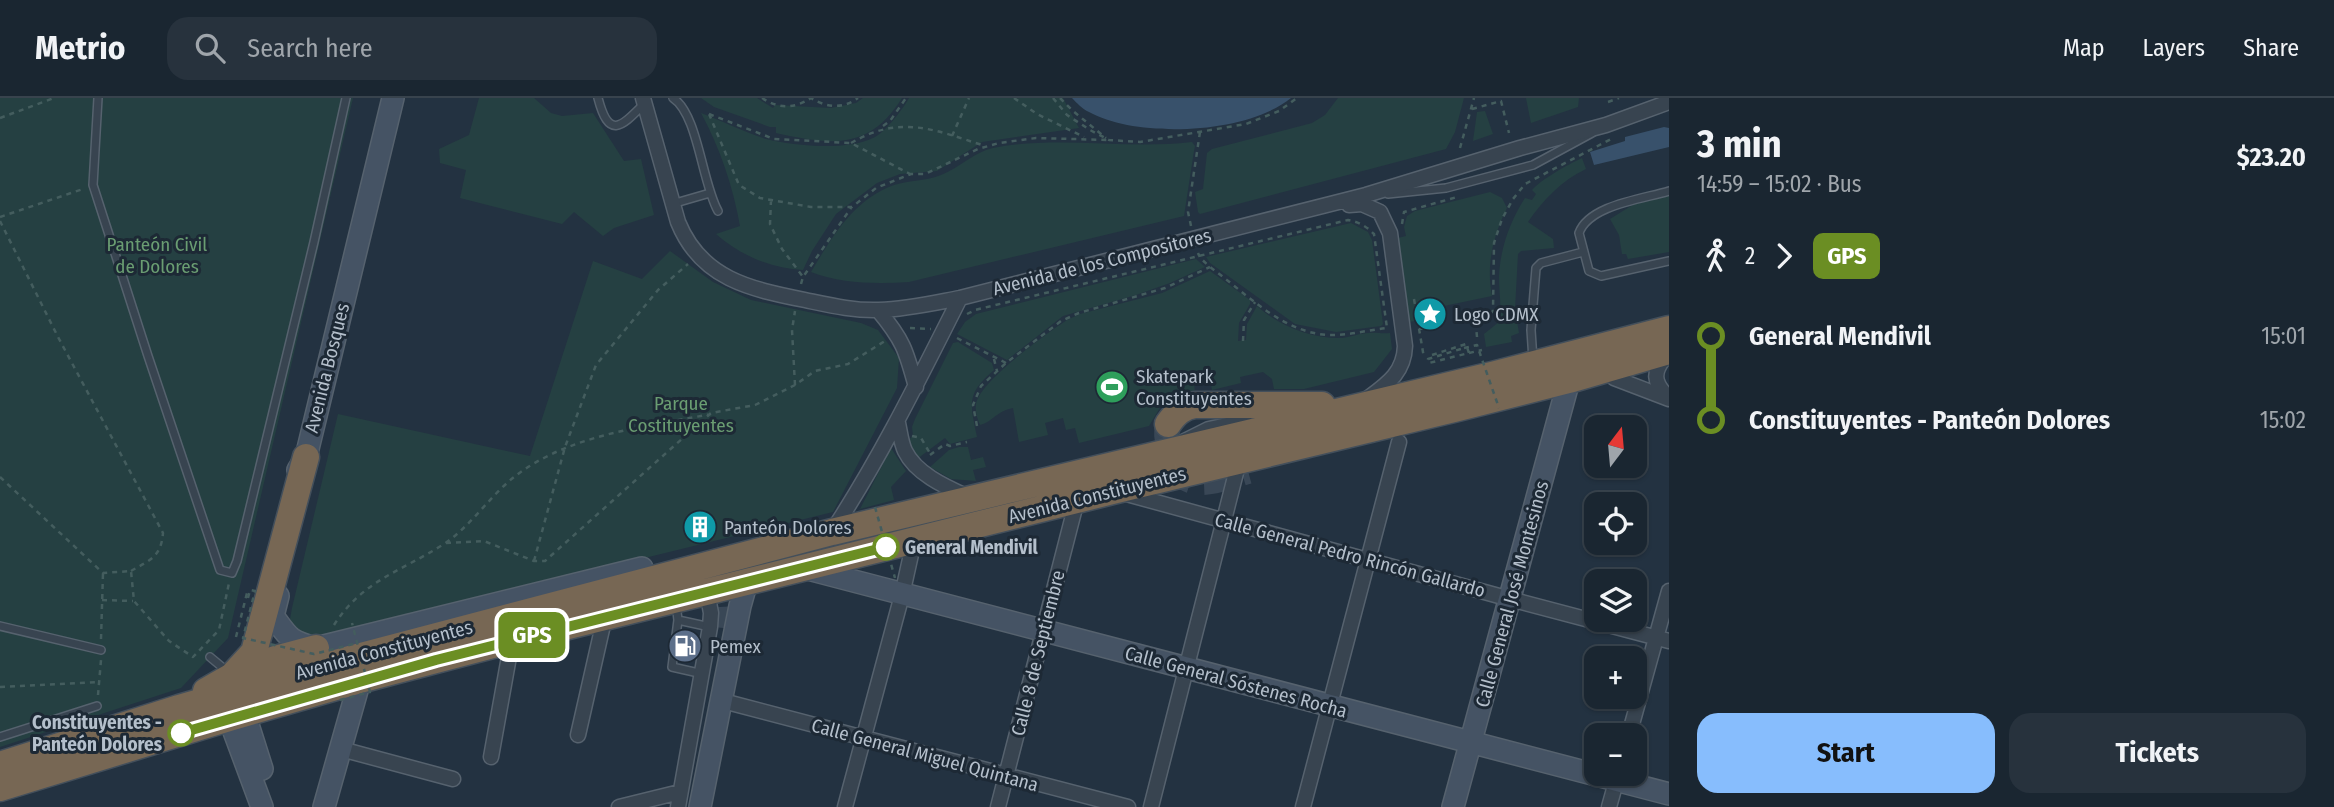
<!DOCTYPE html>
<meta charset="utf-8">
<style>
body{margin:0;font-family:"Fira Sans Condensed",sans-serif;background:#27323d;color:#f1f3f6;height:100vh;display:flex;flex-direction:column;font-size:26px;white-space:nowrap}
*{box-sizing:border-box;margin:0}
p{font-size:23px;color:#9fa5ab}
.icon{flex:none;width:38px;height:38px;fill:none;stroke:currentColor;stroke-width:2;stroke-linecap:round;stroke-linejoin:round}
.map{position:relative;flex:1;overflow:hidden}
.drawer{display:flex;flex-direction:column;background:#1a2631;width:665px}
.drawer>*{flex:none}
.badge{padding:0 14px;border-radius:10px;font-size:24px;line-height:46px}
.needle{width:46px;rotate:16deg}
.buttons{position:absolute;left:1584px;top:317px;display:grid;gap:14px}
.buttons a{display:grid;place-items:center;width:63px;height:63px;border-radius:14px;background:#1a2631;box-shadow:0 2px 5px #0004,0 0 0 2px #38434d;font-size:35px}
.map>.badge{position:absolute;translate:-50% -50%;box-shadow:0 0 0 4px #fff}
.legs{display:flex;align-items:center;gap:10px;height:77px;padding:0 28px;font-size:23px}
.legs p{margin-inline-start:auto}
.overview{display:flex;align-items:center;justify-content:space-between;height:119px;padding:0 28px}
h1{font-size:38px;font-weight:700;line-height:52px}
.button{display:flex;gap:14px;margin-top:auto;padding:14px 28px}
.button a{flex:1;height:80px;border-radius:21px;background:#87bdfd;color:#111;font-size:28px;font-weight:700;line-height:80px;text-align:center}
.button a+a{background:#27323d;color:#f1f3f6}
ul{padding:0 28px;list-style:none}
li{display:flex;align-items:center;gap:24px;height:84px;font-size:26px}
li i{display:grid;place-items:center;width:10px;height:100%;margin:0 9px;background:currentColor}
li i::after{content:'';width:18px;height:18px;margin:-9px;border:5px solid;border-radius:50%;background:#1a2631}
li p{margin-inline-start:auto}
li:first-child i{background:linear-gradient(#0000 50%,currentColor 0)}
li:last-child i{background:linear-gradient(currentColor 50%,#0000 0)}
header{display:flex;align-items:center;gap:42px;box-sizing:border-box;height:98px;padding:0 35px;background:#1a2631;border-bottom:2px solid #38434d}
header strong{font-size:33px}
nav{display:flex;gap:38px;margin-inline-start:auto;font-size:24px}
.search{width:490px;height:63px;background:#27323d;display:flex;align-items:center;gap:18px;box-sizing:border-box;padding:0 24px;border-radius:21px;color:#9fa5ab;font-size:26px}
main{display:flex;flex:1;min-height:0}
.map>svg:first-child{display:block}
.green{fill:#254042}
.water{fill:#38516b}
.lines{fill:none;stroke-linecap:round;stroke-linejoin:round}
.secondary-tunnel{stroke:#394756;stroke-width:21;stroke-dasharray:21 10;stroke-linecap:butt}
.highway-tunnel{stroke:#394756;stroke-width:26;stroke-dasharray:26 13;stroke-linecap:butt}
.lane-casing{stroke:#56626e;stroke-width:10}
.street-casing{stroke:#56626e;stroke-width:17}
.secondary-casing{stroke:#56626e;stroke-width:24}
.highway-casing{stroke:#434f5b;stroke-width:29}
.path{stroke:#445d5e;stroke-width:2.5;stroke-dasharray:5 5;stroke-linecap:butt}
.lane{stroke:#384450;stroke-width:7}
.street{stroke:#384450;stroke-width:14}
.secondary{stroke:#455364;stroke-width:21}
.highway{stroke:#776754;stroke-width:26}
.path-bridge{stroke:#445d5e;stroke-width:2.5;stroke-dasharray:5 5;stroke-linecap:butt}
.line-1-casing{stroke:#fff;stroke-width:16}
.line-1{stroke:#6b8e23;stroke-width:10}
.stop-1-dot{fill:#fff;stroke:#6b8e23;stroke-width:3.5}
.labels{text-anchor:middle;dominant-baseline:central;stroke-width:6;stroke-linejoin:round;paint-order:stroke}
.park-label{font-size:19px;fill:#6a9d72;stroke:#1d2935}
.street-label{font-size:19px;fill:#b4bfcb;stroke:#1d2935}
.poi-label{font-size:19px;fill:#b4bfcb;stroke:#1d2935;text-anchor:start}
.stop-label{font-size:19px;font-weight:bold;fill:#b4bfcb;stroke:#1d2935;text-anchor:start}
</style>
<header>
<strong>Metrio</strong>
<div class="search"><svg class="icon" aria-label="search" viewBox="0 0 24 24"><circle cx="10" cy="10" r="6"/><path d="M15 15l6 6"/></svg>Search here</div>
<nav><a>Map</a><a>Layers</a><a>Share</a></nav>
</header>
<main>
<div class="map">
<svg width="1669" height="709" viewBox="0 0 1669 709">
<rect width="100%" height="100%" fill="#233241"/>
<path class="green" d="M0 0H353L228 540 181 590 0 649Z
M479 0H534L551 15 562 18 593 15 624 63 641 61 654 117 614 130 603 138 574 114 562 126 460 100 466 72 440 65 439 51 469 37Z
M701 0H757L773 10 775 7 831 10 856 5 863 0H902C869 53 831 47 776 35V29H770L714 9Z
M909 0H1063L1079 30 982 44 937 73 900 76 877 85 836 116 812 153 803 172C771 170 741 158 716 136L740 128C733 89 720 50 701 15 722 23 744 34 766 41 795 48 846 53 873 40 884 36 903 11 909 0Z
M1338 0H1464L1455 34 1446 51 1200 116 1198 114 1195 94 1203 91 1207 55 1212 51 1312 25 1325 17Z
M1526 0H1579L1578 9 1531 25Z
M1485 13 1493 36 1473 43 1477 14Z
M1192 44 1195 48 1194 53 1184 118 909 184C877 186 842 186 811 174 832 139 853 102 894 87 910 82 926 83 941 77 959 70 974 54 993 50 1059 37 1126 52 1192 44Z
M1582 60 1586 71C1561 83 1544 101 1528 124L1553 141 1554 150 1521 153 1518 156 1515 211 1519 235 1511 238 1512 244 1486 249 1484 236 1499 224C1502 209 1499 195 1499 179 1500 151 1510 123 1525 100L1532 102 1536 96 1532 92C1542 81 1567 67 1582 60Z
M1669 91V154L1628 161 1626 156H1622L1619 137 1610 121 1631 108Z
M1490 94 1502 100 1507 110C1493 138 1486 167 1492 198L1415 214 1416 223 1407 224 1398 140 1406 138 1404 129 1407 118 1415 113Z
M1351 125 1368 134 1372 142 1383 226 1381 228 1336 234 1295 226 1210 165 1206 159Z
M670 153 713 184 751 202 861 225 878 232 899 260 897 290 833 414 305 543 291 534 290 521 292 510 338 316 530 358 593 163 642 181Z
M1196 161 1205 169 1170 185 1136 197 1063 218 1007 262 957 236 965 224 976 216Z
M1210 173 1250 202V206L1239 225 1238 243 1246 242 1247 226 1257 208C1279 228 1312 241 1342 240 1351 239 1360 235 1369 235 1376 234 1382 236 1390 235L1392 251 1374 274 1304 291H1274L1272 281 1263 274 1240 279 1241 285 1212 292 1210 281 1194 284 1195 296 1164 303 1149 328 1079 345 1075 330 1066 332 1063 320 1045 325 1048 337 1019 344 1013 310C996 313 993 324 980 327 977 320 975 313 976 306 980 283 1046 236 1067 222L1080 216 1162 195Z
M958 244 992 265 994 272C966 296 970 305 977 339L950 346 945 340 917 361 906 344 913 338 912 329 915 321 953 245Z
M959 349H968L971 362 983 359 986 369 973 372 976 383 951 381 930 369 949 352Z
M891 350 906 373 891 389 894 402 860 411Z"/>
<path class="water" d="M1072 0H1291C1247 36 1138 41 1089 14 1082 11 1077 5 1072 0Z
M1664 29 1669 30V49L1594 67 1590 54 1625 43V39Z"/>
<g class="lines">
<path class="secondary-tunnel" d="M710 481C726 498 722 516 720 538"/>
<path class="highway-tunnel" d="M1168 326C1165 338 1169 348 1172 359 1184 399 1219 381 1248 373"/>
<defs>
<path id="lane" d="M98 0 93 87 148 258 220 472 232 475 237 463 314 144 346 0
M598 0C609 42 621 29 644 6
M673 0C698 16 702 85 718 113
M1669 93C1643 101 1589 107 1579 135L1589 173 1601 178 1669 163
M1388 96 1446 90 1533 67 1592 35
M672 106 710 95
M1533 262 1531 232 1536 170 1541 165 1583 154
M1183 340 1207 328 1248 319
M676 506 678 522 672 569 703 576
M678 522 710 529
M0 528 101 552
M210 559 228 574
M0 639 97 608"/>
<path id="street" d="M643 0 678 124C701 181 750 191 805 202 829 207 854 213 879 212 907 211 933 205 960 200L1366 97 1520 50 1606 27 1669 4
M1349 107 1362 106 1380 114 1390 135 1405 248C1404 275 1387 286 1367 301
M878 212C903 242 906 252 916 289
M1667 257C1652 274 1653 284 1668 299
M1607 271 1614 280 1669 301
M898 325C900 334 901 345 905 353 916 376 946 389 968 399
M1123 395 1510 501 1669 543
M833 432C882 357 920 279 960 200
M723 603 1128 709
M578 637 605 518
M1629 637 1669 493
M341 651 453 681
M491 659 512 542
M619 709 680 694
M678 709 710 529 711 515 707 494
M845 709 902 497 914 443
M998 709 1077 402
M1151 709 1239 363
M1303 709 1399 344
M1609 709 1618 677"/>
<path id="secondary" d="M298 372 306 359 393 0
M804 470 1669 696
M278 498 273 518C289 540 289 543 316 550L642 470
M229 620 262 709
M249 630 262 671
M324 709 360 582
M700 709 740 508 747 483
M1453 709 1569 282"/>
<path id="highway" d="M1168 326C1175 316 1182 309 1195 307H1322
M237 576 275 561 316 550
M206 593 232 578 254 554 306 359
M0 667 179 610 353 560 832 434 1492 277 1669 231
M0 690 229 620 360 582 512 542 1113 393 1454 311 1569 282 1669 253"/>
</defs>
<use href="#lane" class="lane-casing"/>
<use href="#street" class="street-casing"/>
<use href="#secondary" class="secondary-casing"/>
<use href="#highway" class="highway-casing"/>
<path class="path" d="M762 0C779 11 794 11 811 0 827 10 843 11 858 0
M1014 0 1037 16 1084 39
M1053 0 1067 17 1090 32 1109 42 1140 44 1246 26 1279 13 1297 0
M1060 0 1073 13 1106 40
M1608 4 1619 0
M1472 11 1501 3 1509 35
M709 16 739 87 760 100 811 109H852L876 90 911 76H925L978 51 999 45 1036 40 1109 42
M709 16 774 41 851 45 910 76
M0 20 54 0
M883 28 890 23 906 0
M952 38 969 0
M851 45C901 16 935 32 985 48
M1460 50 1474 0
M771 102 770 126 782 151 803 179
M0 119 83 91
M0 123 58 239 163 435C161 459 150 462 131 473
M1402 126 1404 114 1457 99
M1191 128 1188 114 1200 34
M801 186 803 179 851 110
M1414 201 1424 260
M967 216 975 212 1348 122C1359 124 1366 128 1374 136L1387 230C1369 232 1350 237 1332 237 1284 237 1246 195 1210 169 1205 164 1200 161 1198 155
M910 230 931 231
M1419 231 1427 230
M1477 239 1476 228 1493 213 1494 145 1502 121 1513 101 1525 86 1613 40
M957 240 1006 265
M1243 243 1244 222 1255 204
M1469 255 1482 252
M1432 257 1466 246 1469 255 1429 265 1428 261 1464 250
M994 261 997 273
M795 287 792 232 795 213
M977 328 973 307 981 288 1006 265 1061 223 1079 215 1165 190 1210 169
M912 338 921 340 931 357
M930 357 945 346 950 348 967 344
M0 379 103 475 131 473 134 503 169 543 193 559 219 532 229 485
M446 445 484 443 534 463H545L711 315 755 307 795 287 815 273 848 266 885 243
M534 463 565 349 596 267 658 192 688 166
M102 502 133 503
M334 527C363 482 402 473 444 446 471 428 489 399 514 379 569 336 645 329 711 316
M236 539 247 495 251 496
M101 541 103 475
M0 589 98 584
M98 597 101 562"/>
<use href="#lane" class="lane"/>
<use href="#street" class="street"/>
<use href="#secondary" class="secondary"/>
<use href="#highway" class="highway"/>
<path class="path-bridge" d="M1464 250 1477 247 1499 310
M875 409 895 480
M248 500 250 492 255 493 243 540 314 556 357 545
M340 602 370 594 352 525"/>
</g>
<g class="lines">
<defs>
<path id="line-1" d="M181 635 436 562 886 449"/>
</defs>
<use href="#line-1" class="line-1-casing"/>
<use href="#line-1" class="line-1"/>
</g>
<defs>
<symbol id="sight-disc" viewBox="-11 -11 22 22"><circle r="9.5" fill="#0f9aa8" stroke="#1d2935"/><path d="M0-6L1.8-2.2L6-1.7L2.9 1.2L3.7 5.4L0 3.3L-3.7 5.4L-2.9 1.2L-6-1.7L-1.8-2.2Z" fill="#fff"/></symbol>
<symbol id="stadium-disc" viewBox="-11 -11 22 22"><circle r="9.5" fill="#2e9e5b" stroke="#1d2935"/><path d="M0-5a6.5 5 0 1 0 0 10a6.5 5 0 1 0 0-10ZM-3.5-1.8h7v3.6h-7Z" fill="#fff"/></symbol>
<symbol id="building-disc" viewBox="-11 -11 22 22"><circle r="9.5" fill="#0f9aa8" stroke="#1d2935"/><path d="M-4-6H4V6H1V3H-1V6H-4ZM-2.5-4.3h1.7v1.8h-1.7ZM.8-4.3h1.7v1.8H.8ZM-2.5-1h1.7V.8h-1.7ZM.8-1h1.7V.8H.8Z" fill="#fff"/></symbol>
<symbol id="fuel-disc" viewBox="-11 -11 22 22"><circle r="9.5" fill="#5c6f8a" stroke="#1d2935"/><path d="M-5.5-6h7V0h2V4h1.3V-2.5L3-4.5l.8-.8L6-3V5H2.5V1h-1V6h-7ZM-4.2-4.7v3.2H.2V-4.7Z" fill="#fff"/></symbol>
</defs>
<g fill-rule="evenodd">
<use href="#sight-disc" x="1411" y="197" width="38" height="38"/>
<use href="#stadium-disc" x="1093" y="270" width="38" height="38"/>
<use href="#building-disc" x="681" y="410" width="38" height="38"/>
<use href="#fuel-disc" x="666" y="529" width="38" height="38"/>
</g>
<g class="stop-1-dot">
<circle cx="886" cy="449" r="12"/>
<circle cx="181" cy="635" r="12"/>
</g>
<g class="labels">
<g class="park-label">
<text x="157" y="146">Panteón Civil<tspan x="157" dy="22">de Dolores</tspan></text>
<text x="681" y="305">Parque<tspan x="681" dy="22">Costituyentes</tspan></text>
</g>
<g class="street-label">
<text transform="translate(1102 164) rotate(-14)">Avenida de los Compositores</text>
<text transform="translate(327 270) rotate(-76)">Avenida Bosques</text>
<text transform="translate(1097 397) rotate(-14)">Avenida Constituyentes</text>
<text transform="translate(1350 457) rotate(15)">Calle General Pedro Rincón Gallardo</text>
<text transform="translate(1512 496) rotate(-75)">Calle General José Montesinos</text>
<text transform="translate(384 552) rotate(-15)">Avenida Constituyentes</text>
<text transform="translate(1038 555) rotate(-76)">Calle 8 de Septiembre</text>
<text transform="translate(1236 584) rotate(15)">Calle General Sóstenes Rocha</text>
<text transform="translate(925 657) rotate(15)">Calle General Miguel Quintana</text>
</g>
<g class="poi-label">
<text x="1454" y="216">Logo CDMX</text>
<text x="1136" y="278">Skatepark<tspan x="1136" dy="22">Constituyentes</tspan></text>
<text x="724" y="429">Panteón Dolores</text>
<text x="710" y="548">Pemex</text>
</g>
<g class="stop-label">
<text x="905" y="449">General Mendivil</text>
<text x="162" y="624" text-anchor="end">Constituyentes -<tspan x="162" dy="22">Panteón Dolores</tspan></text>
</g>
</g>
</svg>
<div class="buttons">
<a><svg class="needle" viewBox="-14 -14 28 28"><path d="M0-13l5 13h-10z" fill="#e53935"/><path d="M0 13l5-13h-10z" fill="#9fa5ab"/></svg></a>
<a><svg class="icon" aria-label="locate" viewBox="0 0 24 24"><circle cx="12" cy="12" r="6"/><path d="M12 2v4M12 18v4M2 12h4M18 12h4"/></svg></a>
<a><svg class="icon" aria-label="layers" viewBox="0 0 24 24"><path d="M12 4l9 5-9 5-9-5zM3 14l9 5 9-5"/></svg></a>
<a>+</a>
<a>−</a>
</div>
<b class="badge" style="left:532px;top:537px;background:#6b8e23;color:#fff">GPS</b>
</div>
<section class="drawer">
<div class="overview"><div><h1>3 min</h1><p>14:59 – 15:02 · Bus</p></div><b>$23.20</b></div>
<div class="legs"><svg class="icon" aria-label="walk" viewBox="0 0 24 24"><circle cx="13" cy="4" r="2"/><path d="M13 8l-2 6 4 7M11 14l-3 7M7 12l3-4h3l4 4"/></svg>2<svg class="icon" aria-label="forward" viewBox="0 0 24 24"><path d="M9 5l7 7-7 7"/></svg><b class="badge" style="background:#6b8e23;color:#fff">GPS</b></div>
<ul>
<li><i style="color:#6b8e23"></i><b>General Mendivil</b><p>15:01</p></li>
<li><i style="color:#6b8e23"></i><b>Constituyentes - Panteón Dolores</b><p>15:02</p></li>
</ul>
<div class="button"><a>Start</a><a>Tickets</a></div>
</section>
</main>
